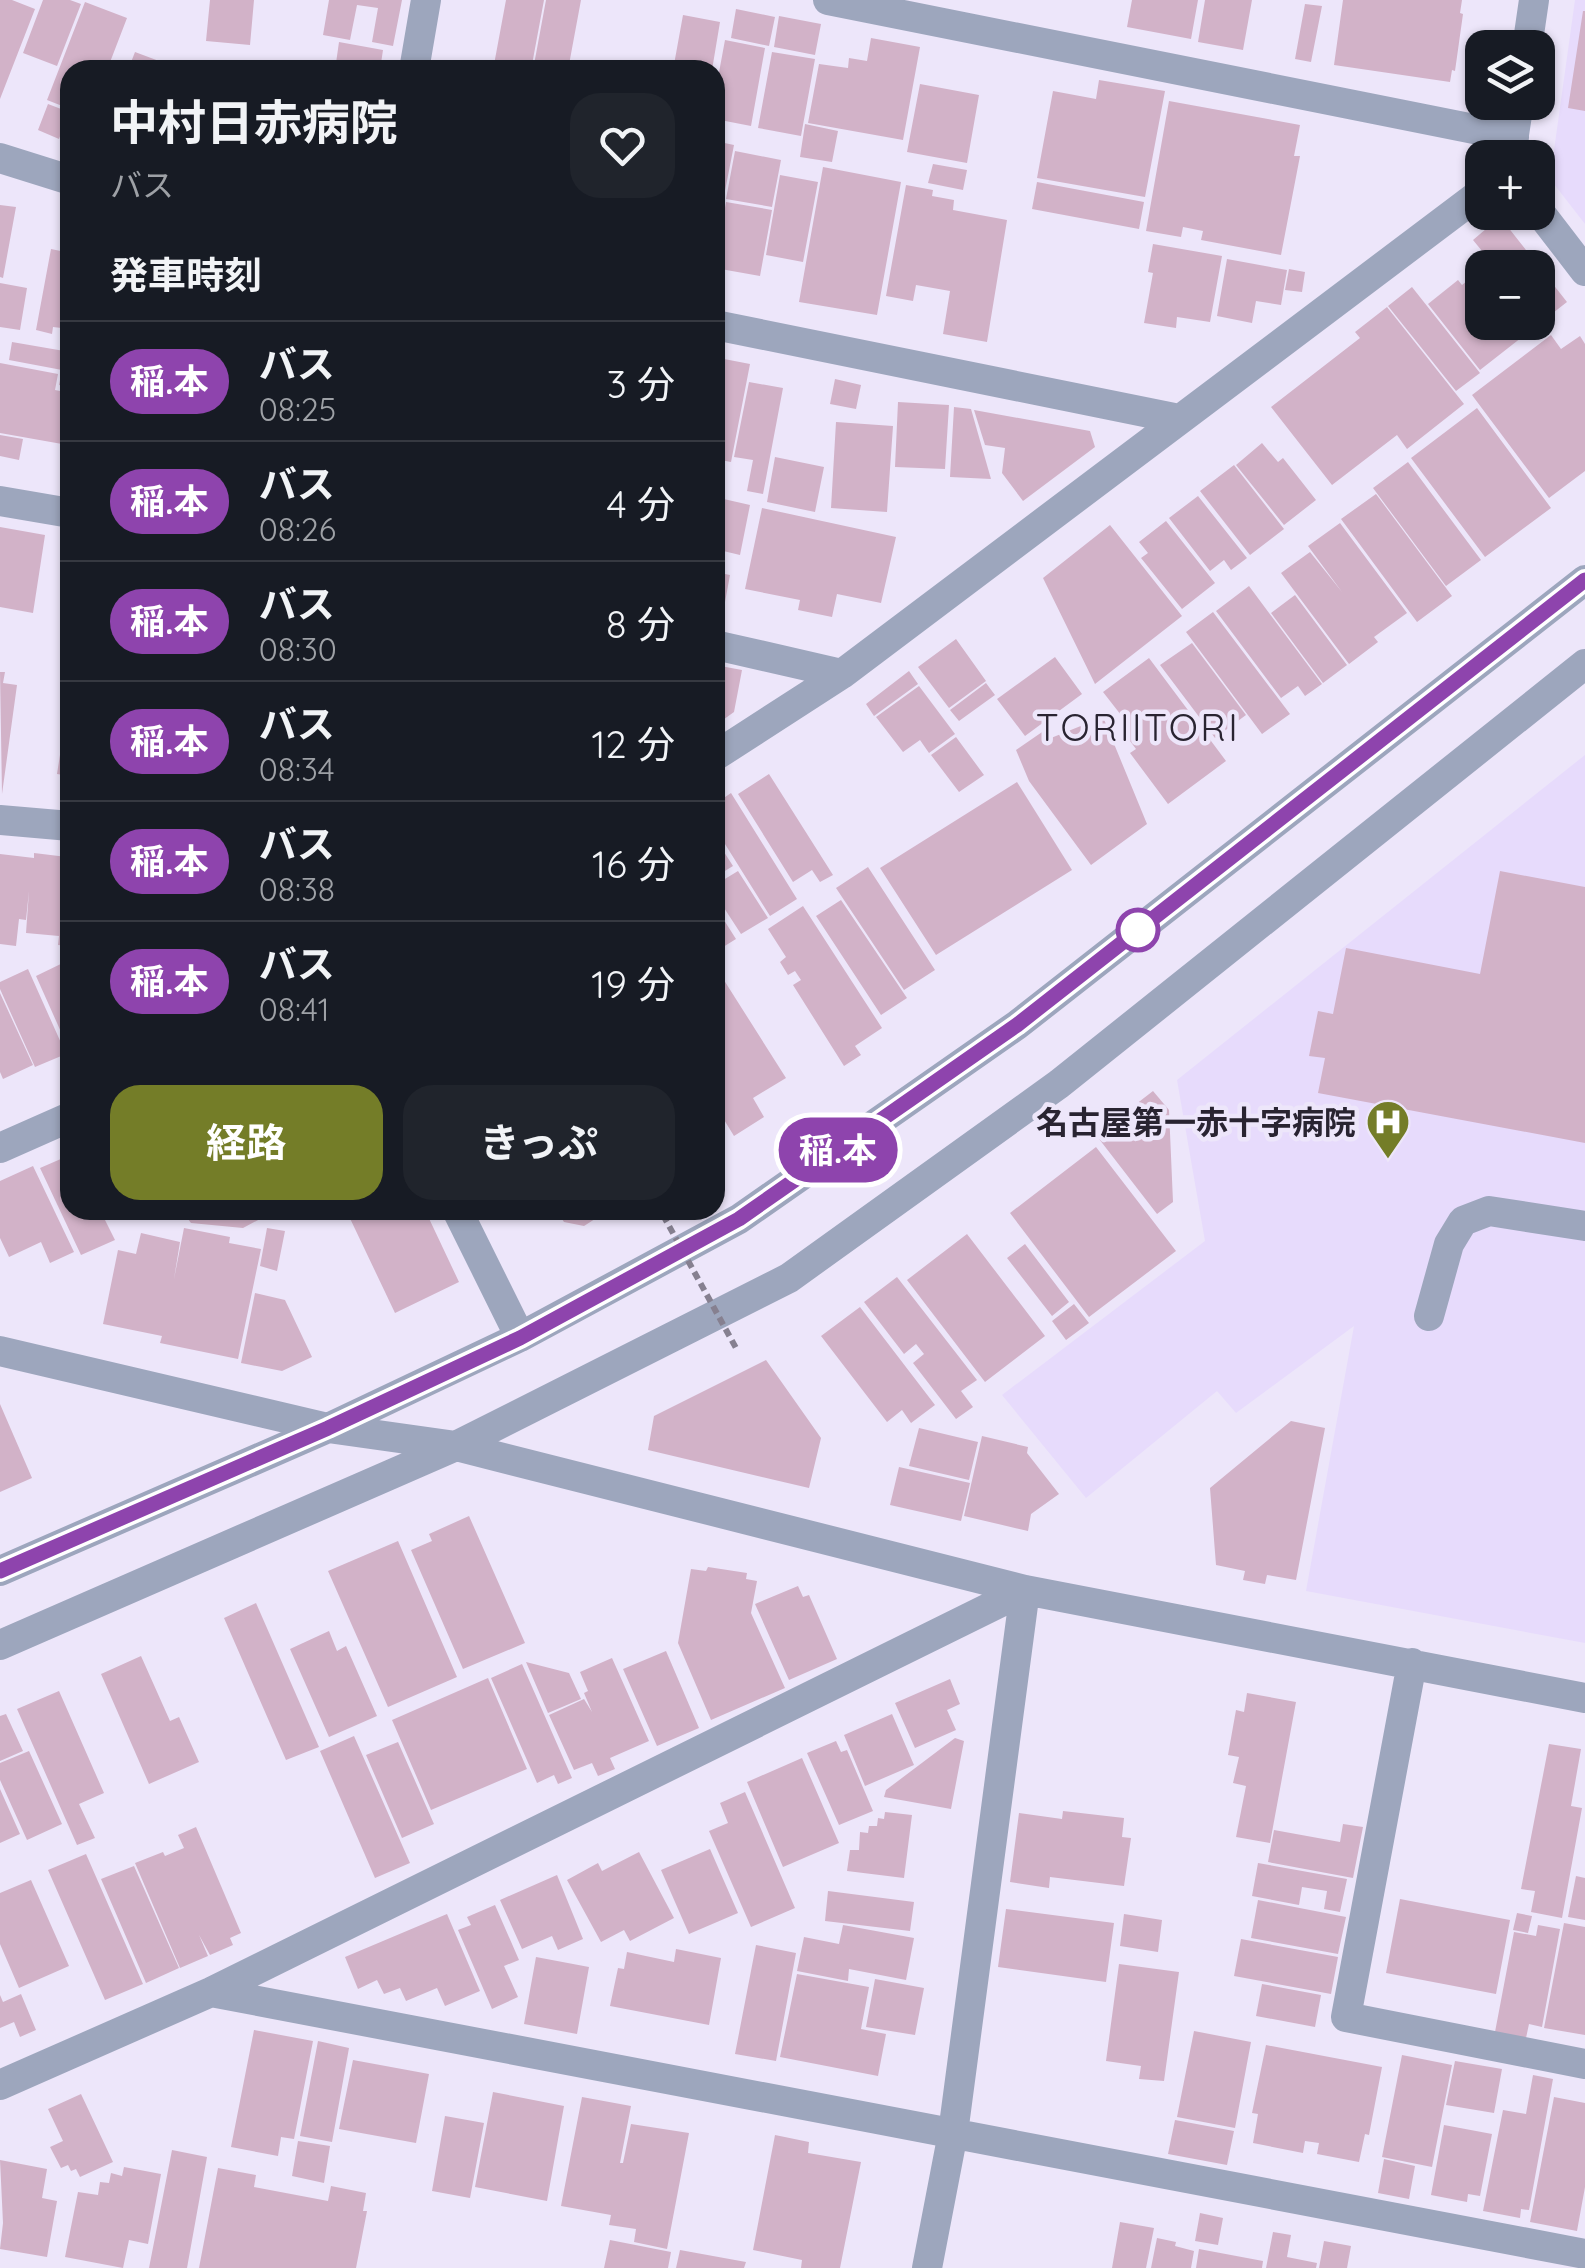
<!DOCTYPE html>
<html lang="ja">
<meta charset="utf-8">
<style>
body{margin:0;font-family:Quicksand,"Noto Sans JP",sans-serif;background:#20242c;color:#f1f3f6;height:100vh;display:flex;flex-direction:column;font-size:38px;white-space:nowrap}
*{box-sizing:border-box;margin:0}
p{font-size:32px;color:#9ea1a6}
.icon{flex:none;width:55px;height:55px;fill:none;stroke:currentColor;stroke-width:2;stroke-linecap:round;stroke-linejoin:round}
.map{position:relative;flex:1;overflow:hidden}
.drawer{position:absolute;left:60px;top:60px;width:665px;height:1160px;display:flex;flex-direction:column;background:#171b24;border-radius:30px;box-shadow:0 2px 8px #0004}
.drawer>*{flex:none}
.badge{padding:0 20px;border-radius:32px;font-size:35px;line-height:65px}
.controls{position:absolute;left:1465px;top:30px;display:grid;gap:20px}
.controls a{display:grid;place-items:center;width:90px;height:90px;border-radius:20px;background:#171b24;box-shadow:0 2px 8px #0004;font-size:50px}
.map>.badge{position:absolute;translate:-50% -50%;box-shadow:0 0 0 5px #fff}
h2{padding:0 50px;font-size:38px;line-height:90px}
.round{display:grid;place-items:center;flex:none;width:105px;height:105px;border-radius:30px;background:#20242c}
.headline{display:flex;align-items:center;justify-content:space-between;height:170px;padding:0 50px}
h1{font-size:48px;font-weight:700;line-height:75px}
.cta{display:flex;gap:20px;margin-top:auto;padding:20px 50px}
.cta a{flex:1;height:115px;border-radius:30px;background:#747d28;color:#fff;font-size:40px;font-weight:700;line-height:115px;text-align:center}
.cta a+a{background:#20242c;color:#f1f3f6}
ul{padding:0;list-style:none}
li{display:flex;align-items:center;gap:30px;height:120px;padding:0 50px;border-top:2px solid #363941}
li div{flex:1}
li b{display:block;font-size:38px}
li em{font-style:normal}
li .badge{min-width:110px;font-weight:700;text-align:center}
.map>svg:first-child{display:block}
.built{fill:#e7dbfc}
.building{fill:#d2b2c8}
.lines{fill:none;stroke-linecap:round;stroke-linejoin:round}
.minor{stroke:#9da6bd;stroke-width:30}
.path-bridge{stroke:#868090;stroke-width:6;stroke-dasharray:8 5;stroke-linecap:butt}
.line-casing{stroke:#fff;stroke-width:22}
.line{stroke:#8e44ad;stroke-width:15}
.stop-dot{fill:#fff;stroke:#8e44ad;stroke-width:5}
.labels{text-anchor:middle;dominant-baseline:central;stroke-width:9;stroke-linejoin:round;paint-order:stroke}
.poi-label{font-size:32px;font-weight:bold;fill:#292431;stroke:#ede6fa;text-anchor:end}
.quarter-label{font-size:38px;letter-spacing:2.5px;fill:#292431;stroke:#ede6fa}
</style>
<div class="map">
<svg width="1585" height="2268" viewBox="0 0 1585 2268">
<rect width="100%" height="100%" fill="#ede6fa"/>
<path class="built" d="M1575 0H1585V224L1550 179Z
M1585 755V1643L1306 1591 1354 1326 1236 1413 1217 1391 1086 1498 1002 1395 1205 1241 1177 1080Z"/>
<path class="building" d="M0 0H12L35 9 0 99Z
M43 0H70L81 4 57 66 23 53Z
M210 0H254L250 45 206 41Z
M329 0H402L393 46 372 42 378 8 357 5 350 40 323 35Z
M506 0H544L531 70H493Z
M546 0H581L568 70H533Z
M1132 0H1198L1191 39 1127 27Z
M1205 0H1252L1243 50 1198 42Z
M1343 0H1462L1460 13 1463 14 1455 71 1452 70 1450 82 1334 65Z
M85 2 127 18 107 70H70V109L47 100Z
M1305 4 1322 6 1311 62 1295 59Z
M736 9 775 17 769 46 731 38Z
M1583 11H1585V111L1568 108Z
M683 15 720 22 712 70H673Z
M779 16 821 24 815 55 774 47Z
M871 38 920 47 903 140 808 123 819 64 848 68 849 58 867 61Z
M725 40 765 48 751 126 715 119V94Z
M339 42 383 50 380 70H335Z
M135 52 183 70H128Z
M772 52 815 59 801 136 758 128Z
M1099 80 1165 91 1145 197 1037 178 1053 91 1096 99Z
M920 84 979 95 967 163 907 152Z
M1169 101 1300 125 1294 156H1300L1281 255 1201 240 1203 231 1183 227 1181 237 1146 231Z
M48 104 69 112 59 139 38 130Z
M805 124 838 131 832 162 800 157Z
M715 141 734 145 723 201 715 200Z
M735 151 781 160 772 207 726 199Z
M933 164 967 170 963 190 928 183Z
M823 167 901 182 877 315 799 302Z
M780 175 818 182 803 262 766 255Z
M1037 182 1144 202 1139 229 1032 209Z
M906 185 933 190 932 196 954 200 953 210 1007 220 987 342 943 334 950 291 916 285 913 301 886 296Z
M715 202 723 203 717 237 715 236Z
M726 202 772 210 760 276 715 268Z
M0 205 16 207 3 278 0 277Z
M1500 217 1567 302 1480 370 1428 304 1458 280 1462 285 1482 269V322H1538V268H1484L1491 262 1473 240Z
M1153 244 1222 256 1210 322 1177 317 1176 328 1144 323 1153 273 1148 272Z
M51 249 70 253V329L53 327 52 334 36 330Z
M1227 259 1287 270 1281 305 1256 301 1252 323 1217 316Z
M1289 269 1305 272 1302 292 1285 290Z
M0 283 27 288 20 330 0 327Z
M1412 287 1480 373 1456 391 1388 306Z
M1387 307 1464 404 1407 449 1397 435 1332 485 1271 407 1360 338 1355 332Z
M1551 335 1561 349 1580 336 1585 344V471L1549 498 1472 395Z
M12 342 70 352V387L59 385 62 370 9 360Z
M719 358 750 364 731 462 715 459V376Z
M0 363 58 374 55 390 70 393 62 444 0 433Z
M835 379 861 385 856 409 830 404Z
M749 382 783 388 763 494 747 491 753 460 734 457Z
M898 402 949 405 945 469 895 467Z
M954 407 971 409 991 479 950 477Z
M1477 408 1551 508 1485 557 1411 458Z
M974 410 1090 431 1095 447 1023 501 1002 473 1005 448 985 445Z
M836 422 893 426 887 512 831 508Z
M0 435 23 439 19 460 0 456Z
M1262 443 1278 462 1283 458 1316 500 1284 525 1236 465Z
M775 457 824 467 815 512 767 502Z
M1408 462 1481 560 1446 586 1373 488Z
M1234 465 1284 529 1250 555 1200 491Z
M1376 494 1452 596 1417 622 1341 519Z
M1198 496 1247 558 1231 570 1224 560 1210 571 1169 518Z
M715 497 750 505 740 555 715 549Z
M762 508 896 537 881 603 837 594 832 617 798 610 800 600 745 589Z
M1166 521 1215 583 1182 609 1141 558 1148 553 1139 542Z
M1340 523 1407 613 1374 637 1378 642 1349 664 1281 573 1310 552 1342 592 1308 546Z
M1110 525 1182 616 1095 684 1043 578Z
M0 527 45 535 33 613 0 607Z
M715 572 730 575 725 602 715 600Z
M1249 586 1322 684 1305 696 1298 686 1281 698 1216 611Z
M1295 595 1347 665 1323 683 1271 613Z
M1213 612 1290 714 1262 734 1186 632Z
M956 639 986 681 949 708 918 667Z
M1192 643 1246 715 1215 738 1160 665Z
M1055 657 1082 694 1025 736 997 699Z
M1149 658 1226 761 1168 804 1130 753 1136 749 1121 729 1128 724 1103 692Z
M715 665 742 670 734 712 720 722 715 721Z
M909 671 918 684 874 716 866 704Z
M0 672H5L3 683 17 685 2 794Z
M986 683 995 695 959 721 950 710Z
M919 686 955 734 929 753 920 740 903 752 876 717Z
M68 704H70V776L57 774Z
M1103 717 1147 824 1091 865 1029 781 1016 750 1045 730 1051 738Z
M956 737 984 775 959 792 931 755Z
M769 774 833 875 820 882 812 870 793 882 738 794Z
M1017 782 1072 870 936 955 880 868Z
M731 793 797 899 770 916 715 828V804Z
M715 838 733 866 715 877Z
M34 853 67 857V862L70 863V946L58 945 59 936 26 933 29 891 26 920 19 919 16 946 0 944V854L34 858Z
M868 867 935 970 904 990 836 888Z
M738 871 768 918 741 934 715 894V885Z
M1500 871 1585 887V1143L1318 1093 1325 1058 1309 1056 1318 1011 1333 1014 1346 948 1480 974Z
M841 900 907 998 881 1015 816 916Z
M715 906 736 939 715 952Z
M803 906 882 1028 855 1046 861 1055 844 1066 793 985 801 980 795 971 788 975 780 962 786 957 768 929Z
M69 960 70 963V1052L36 976Z
M715 966 786 1078 753 1098 764 1117 734 1136 715 1105Z
M28 969 66 1054 35 1067 0 989V982Z
M0 993 33 1065 3 1079 0 1072Z
M1153 1091 1169 1110 1173 1202 1157 1214 1096 1135Z
M1096 1147 1176 1251 1089 1317 1010 1213Z
M70 1155V1210H100L115 1240 81 1255 40 1168Z
M33 1166 74 1252 50 1263 41 1242 9 1257 0 1238V1181Z
M181 1210H256L260 1219 243 1228 191 1223Z
M346 1210H425L459 1282 395 1313Z
M556 1210H609L584 1226 564 1222Z
M184 1228 230 1237 229 1243 261 1249 238 1359 160 1343 162 1336 103 1324 118 1250 136 1254 141 1233 180 1242 174 1279Z
M267 1228 285 1231 277 1271 260 1266Z
M967 1234 1045 1336 985 1382 907 1280Z
M1025 1244 1069 1302 1052 1316 1007 1258Z
M897 1277 977 1380 961 1391 973 1407 956 1419 913 1363 924 1354 916 1344 904 1354 864 1302Z
M255 1293 285 1300 312 1357 282 1371 241 1363Z
M1074 1304 1089 1323 1066 1340 1052 1321Z
M860 1307 935 1405 911 1423 902 1410 887 1422 821 1336Z
M766 1360 821 1438 809 1488 648 1450 654 1416Z
M0 1404 32 1478 0 1492Z
M1291 1421 1325 1428 1296 1580 1267 1575 1265 1584 1243 1580 1245 1571 1216 1565 1210 1488Z
M919 1428 978 1442 969 1480 909 1466Z
M982 1436 1028 1447 1027 1453 1059 1494 1031 1514 1028 1531 964 1516Z
M899 1467 970 1483 961 1521 890 1505Z
M469 1516 525 1643 463 1669 411 1550 432 1541 429 1534Z
M398 1541 457 1677 388 1707 328 1571Z
M708 1567 747 1573 746 1579 757 1581 751 1613 785 1688 711 1720 678 1643 691 1569 706 1571Z
M798 1586 803 1597 809 1595 837 1659 789 1680 755 1604Z
M256 1603 319 1747 286 1760 224 1618Z
M329 1631 337 1651 346 1646 377 1716 329 1737 290 1649Z
M666 1651 699 1728 657 1746 623 1669Z
M141 1656 170 1721 179 1717 199 1762 149 1784 101 1674Z
M612 1658 649 1741 610 1758 615 1769 598 1776 592 1763 574 1770 549 1715 584 1699 592 1712 584 1693 588 1691 580 1672Z
M526 1662 569 1673 581 1699 548 1713Z
M522 1664 572 1778 558 1784 554 1775 537 1783 491 1678Z
M488 1678 527 1769 431 1810 392 1720Z
M950 1679 960 1704 947 1710 956 1730 915 1748 895 1703Z
M59 1691 104 1793 79 1804 95 1838 77 1845 17 1709Z
M1247 1693 1296 1702 1270 1843 1236 1837 1246 1786 1233 1783 1239 1757 1228 1755 1236 1710 1244 1712Z
M6 1714 23 1751 0 1761V1716Z
M892 1714 914 1765 865 1786 844 1735Z
M354 1736 410 1863 375 1878 320 1751Z
M955 1738 964 1741 951 1809 884 1797 886 1790Z
M836 1741 841 1752 847 1750 873 1811 839 1825 807 1753Z
M398 1742 434 1824 402 1838 366 1755Z
M1549 1744 1581 1749 1571 1806 1582 1808 1562 1918 1531 1912 1535 1891 1521 1889Z
M29 1751 62 1824 27 1840 0 1780V1763Z
M802 1758 839 1843 783 1867 747 1782Z
M0 1789 20 1834 0 1843Z
M745 1792 795 1908 751 1927 709 1831 728 1823 720 1803Z
M1063 1811 1124 1818 1122 1837 1131 1838 1124 1886 1050 1877 1049 1888 1010 1882 1019 1813 1062 1819Z
M885 1812 912 1815 904 1878 847 1871 850 1850H859L860 1832 868 1833 869 1826H877L878 1818 884 1819Z
M1343 1824 1363 1827 1353 1878 1268 1862 1274 1830 1340 1842Z
M196 1827 241 1933 230 1938 233 1945 210 1955 199 1935 208 1956 180 1968 135 1863 163 1852 165 1856 184 1848 178 1835Z
M710 1849 738 1913 689 1934 661 1870Z
M639 1852 674 1918 630 1941 624 1930 601 1942 567 1880 598 1863 602 1871Z
M86 1854 143 1984 105 2000 48 1870Z
M1258 1863 1347 1879 1340 1912 1324 1909 1327 1891 1302 1887 1299 1905 1252 1896Z
M134 1866 179 1968 146 1983 101 1879Z
M557 1875 583 1939 558 1950 552 1936 522 1949 500 1900Z
M1576 1876 1585 1878V1920L1568 1917Z
M31 1880 69 1966 19 1988 0 1944V1893Z
M828 1891 914 1902 910 1931 825 1921Z
M1400 1899 1510 1920 1496 1994 1386 1973Z
M1258 1900 1346 1917 1338 1954 1251 1938Z
M495 1905 519 1960 504 1966 518 1997 492 2009 458 1930 471 1925 467 1917Z
M1006 1909 1114 1923 1106 1982 998 1967Z
M1517 1913 1532 1916 1528 1933 1513 1930Z
M447 1914 480 1991 445 2006 437 1988 406 2001 400 1988 384 1994 377 1980 358 1989 345 1957Z
M1124 1914 1162 1920 1158 1952 1120 1946Z
M1564 1923 1585 1927V2035L1544 2028Z
M843 1925 914 1938 906 1980 849 1969 848 1981 797 1971 804 1937 839 1944Z
M1538 1925 1560 1929 1542 2027 1529 2024 1526 2038 1495 2032 1514 1932 1536 1936Z
M1241 1939 1338 1957 1331 1994 1234 1976Z
M756 1945 796 1953 776 2061 735 2054Z
M676 1949 721 1958 709 2025 610 2006 618 1968 624 1969 627 1952 674 1962Z
M536 1957 589 1967 577 2034 524 2024Z
M1119 1964 1179 1972 1164 2081 1139 2079 1141 2066 1106 2061Z
M797 1974 869 1987 861 2029 886 2034 878 2076 780 2057Z
M875 1979 924 1988 915 2035 866 2027Z
M1262 1984 1321 1995 1315 2027 1256 2016Z
M21 1994 36 2030 20 2037 14 2022 0 2028V1995L3 2002Z
M254 2030 313 2041 294 2139 281 2137 278 2156 231 2147Z
M1194 2031 1251 2042 1235 2128 1177 2117Z
M318 2041 349 2048 332 2142 300 2136Z
M1266 2045 1382 2067 1369 2135 1365 2134 1359 2162 1317 2154 1319 2143 1305 2141 1303 2153 1253 2143 1258 2114 1252 2113Z
M1402 2055 1452 2065 1432 2167 1382 2157Z
M353 2060 429 2074 416 2143 339 2129Z
M1455 2061 1502 2069 1494 2113 1446 2105Z
M1533 2075 1553 2079 1529 2210 1521 2209 1520 2218 1483 2211 1503 2110 1526 2114Z
M493 2092 564 2106 547 2201 475 2187Z
M81 2094 113 2162 80 2177 76 2169 71 2171 68 2165 61 2168 50 2147 63 2141 48 2109Z
M582 2097 631 2106 620 2163H623L631 2124 689 2133 667 2249 634 2242 636 2229 609 2225 611 2215 561 2206Z
M1554 2097 1585 2103V2187L1577 2231 1530 2222Z
M445 2116 484 2123 470 2198 432 2191Z
M1175 2120 1234 2131 1227 2165 1168 2154Z
M1444 2125 1492 2134 1480 2196 1468 2194 1467 2202 1431 2195Z
M775 2135 809 2142 808 2153 861 2162 840 2268H801L802 2260 753 2250Z
M298 2141 330 2146 324 2183 292 2176Z
M172 2150 207 2157 187 2268H149Z
M1384 2159 1415 2166 1409 2199 1378 2193Z
M0 2160 47 2169 42 2198 57 2201 47 2257 0 2249 3 2223Z
M124 2167 161 2174 148 2244 129 2240 123 2268 65 2257 78 2192 98 2195 100 2182 109 2183 111 2173 122 2176Z
M218 2168 256 2175 254 2187 328 2201 331 2186 366 2193 363 2211H367L356 2268H199Z
M1200 2213 1223 2218 1218 2245 1195 2241Z
M1120 2222 1154 2228 1146 2268H1112Z
M1273 2232 1291 2235 1287 2257 1317 2263 1316 2268H1266Z
M1157 2238 1176 2242 1175 2246 1194 2251 1191 2268H1151Z
M610 2240 671 2252 668 2268H604Z
M1324 2241 1351 2246 1347 2268H1319Z
M1199 2249 1263 2261 1262 2268H1196Z
M680 2250 746 2262 744 2268H676Z"/>
<g class="lines">
<path class="minor" d="M828 0 1514 137
M1527 48 1534 0
M414 70 426 0
M1511 154 1519 102
M0 158 70 180
M1538 210 1585 271
M715 325 1179 419
M0 501 70 513
M715 645 842 674
M715 756 842 674 1482 192
M0 820 70 826
M0 1148 70 1117
M457 1210 520 1337
M1429 1316 1449 1244 1463 1221 1489 1211 1585 1226
M0 1351 328 1428 456 1446 1025 1590 1585 1698
M0 1571 328 1428 520 1337 739 1219 1017 1025 1585 580
M0 1645 456 1446 789 1278 1059 1084 1585 664
M1412 1663 1346 2017 1585 2064
M211 1992 1585 2254
M0 2085 211 1992 1025 1590 953 2133 927 2268"/>
<path class="path-bridge" d="M663 1215 736 1348"/>
</g>
<g class="lines">
<defs>
<path id="line" d="M0 1571 328 1428 520 1338 739 1219 1017 1025 1585 580"/>
</defs>
<use href="#line" class="line-casing"/>
<use href="#line" class="line"/>
</g>
<defs>
<symbol id="hospital-pin" viewBox="-11 -11 22 30"><path d="M0 17L-7.5 6A9.5 9.5 0 1 1 7.5 6Z" fill="#747d28" stroke="#ede6fa"/><path d="M-5-5h3v3.5h4V-5h3V5h-3V1.5h-4V5h-3Z" fill="#fff"/></symbol>
</defs>
<g fill-rule="evenodd">
<use href="#hospital-pin" x="1363" y="1097" width="50" height="68"/>
</g>
<circle class="stop-dot" cx="1138" cy="930" r="20"/>
<g class="labels">
<g class="poi-label">
<text x="1356" y="1122">名古屋第一赤十字病院</text>
</g>
<g class="quarter-label">
<text x="1138" y="727">TORIITORI</text>
</g>
</g>
</svg>
<div class="controls">
<a><svg class="icon" aria-label="layers" viewBox="0 0 24 24"><path d="M12 4l9 5-9 5-9-5zM3 14l9 5 9-5"/></svg></a>
<a>+</a>
<a>−</a>
</div>
<b class="badge" style="left:838px;top:1150px;background:#8e44ad;color:#fff">稲.本</b>
<section class="drawer">
<div class="headline"><div><h1>中村日赤病院</h1><p>バス</p></div><a class="round"><svg class="icon" aria-label="heart" viewBox="0 0 24 24"><path d="M12 20l-8-8c-3-5 5-10 8-4 3-6 11-1 8 4z"/></svg></a></div>
<h2>発車時刻</h2>
<ul>
<li><span class="badge" style="background:#8e44ad;color:#fff">稲.本</span><div><b>バス</b><p>08:25</p></div><em>3 分</em></li>
<li><span class="badge" style="background:#8e44ad;color:#fff">稲.本</span><div><b>バス</b><p>08:26</p></div><em>4 分</em></li>
<li><span class="badge" style="background:#8e44ad;color:#fff">稲.本</span><div><b>バス</b><p>08:30</p></div><em>8 分</em></li>
<li><span class="badge" style="background:#8e44ad;color:#fff">稲.本</span><div><b>バス</b><p>08:34</p></div><em>12 分</em></li>
<li><span class="badge" style="background:#8e44ad;color:#fff">稲.本</span><div><b>バス</b><p>08:38</p></div><em>16 分</em></li>
<li><span class="badge" style="background:#8e44ad;color:#fff">稲.本</span><div><b>バス</b><p>08:41</p></div><em>19 分</em></li>
</ul>
<div class="cta"><a>経路</a><a>きっぷ</a></div>
</section>
</div>
